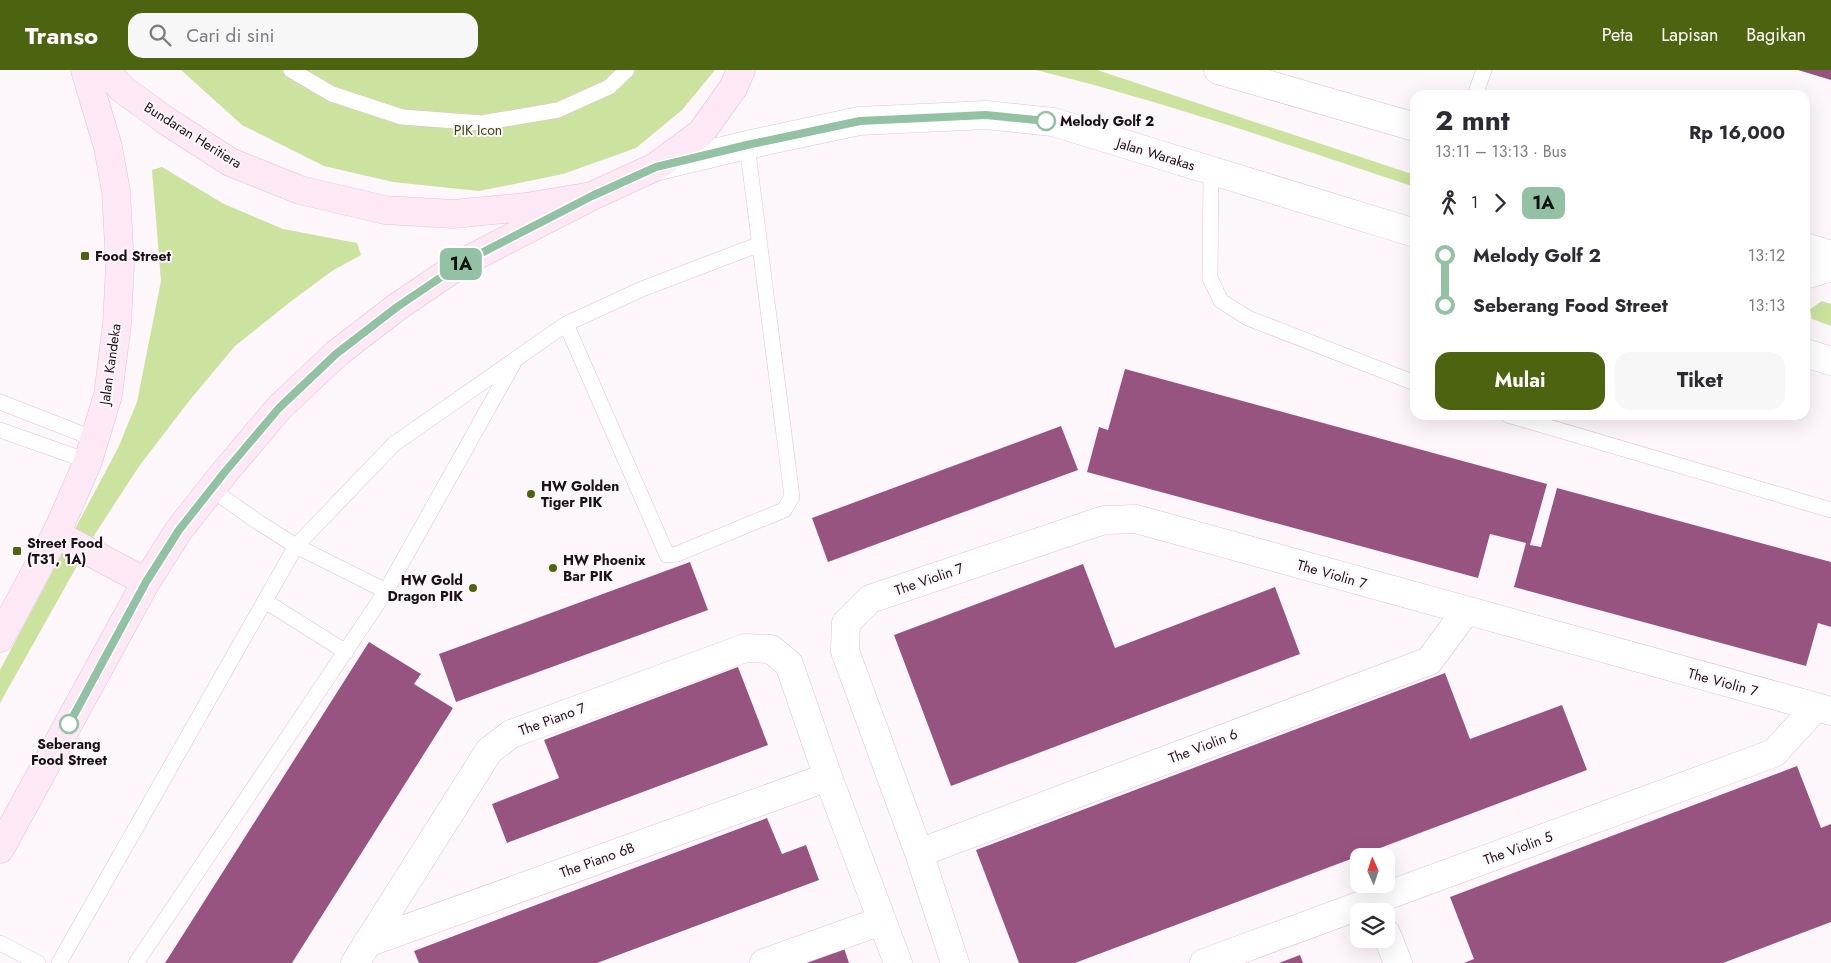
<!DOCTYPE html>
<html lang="id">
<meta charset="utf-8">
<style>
body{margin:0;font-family:Jost,sans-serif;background:#f7f7f7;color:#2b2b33;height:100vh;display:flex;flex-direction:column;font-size:19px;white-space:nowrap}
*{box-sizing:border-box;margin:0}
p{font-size:16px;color:#7c7c81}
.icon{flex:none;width:28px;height:28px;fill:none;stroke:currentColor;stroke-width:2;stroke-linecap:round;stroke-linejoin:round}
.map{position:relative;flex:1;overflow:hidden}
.details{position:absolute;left:1410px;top:20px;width:400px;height:330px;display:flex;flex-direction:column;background:#fff;border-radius:15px;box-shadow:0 5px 20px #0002}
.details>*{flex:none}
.badge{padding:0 10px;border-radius:8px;font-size:18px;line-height:32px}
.needle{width:32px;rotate:357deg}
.controls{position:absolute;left:1350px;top:778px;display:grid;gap:10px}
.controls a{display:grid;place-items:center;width:45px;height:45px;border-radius:10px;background:#fff;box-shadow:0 5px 20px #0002;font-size:25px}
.map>.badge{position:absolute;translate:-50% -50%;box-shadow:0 0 0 2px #fff}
.legs{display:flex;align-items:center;gap:8px;height:55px;padding:0 25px;font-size:16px}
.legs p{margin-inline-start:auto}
.overview{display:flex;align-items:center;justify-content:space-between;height:85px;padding:0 25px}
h1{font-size:28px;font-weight:700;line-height:38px}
.button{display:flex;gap:10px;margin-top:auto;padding:10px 25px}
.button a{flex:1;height:58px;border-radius:15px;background:#4c630f;color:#fff;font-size:20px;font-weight:700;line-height:58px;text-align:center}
.button a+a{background:#f7f7f7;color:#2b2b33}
ul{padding:0 25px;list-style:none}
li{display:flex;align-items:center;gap:18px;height:50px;font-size:19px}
li i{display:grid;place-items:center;width:8px;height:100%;margin:0 6px;background:currentColor}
li i::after{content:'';width:12px;height:12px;margin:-6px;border:4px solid;border-radius:50%;background:#fff}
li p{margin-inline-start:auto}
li:first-child i{background:linear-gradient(#0000 50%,currentColor 0)}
li:last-child i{background:linear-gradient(currentColor 50%,#0000 0)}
header{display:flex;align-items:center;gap:30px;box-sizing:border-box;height:70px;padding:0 25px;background:#4c630f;color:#fff}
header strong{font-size:24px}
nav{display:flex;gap:28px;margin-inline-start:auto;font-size:18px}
.search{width:350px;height:45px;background:#f7f7f7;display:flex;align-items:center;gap:12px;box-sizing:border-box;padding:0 18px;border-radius:15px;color:#7c7c81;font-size:19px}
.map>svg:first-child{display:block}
.green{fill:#cbe39f}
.building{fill:#985481}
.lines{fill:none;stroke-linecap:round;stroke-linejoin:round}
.service-casing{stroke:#e2c2d6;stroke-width:16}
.minor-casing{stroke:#e2c2d6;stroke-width:29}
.secondary-casing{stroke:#e2c2d6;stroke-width:29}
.service{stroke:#fff;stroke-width:15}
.minor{stroke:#fff;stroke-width:28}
.secondary{stroke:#fde8f6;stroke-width:28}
.line-1-casing{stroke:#fff;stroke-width:11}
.line-1{stroke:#93c1a4;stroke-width:8}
.stop-1-dot{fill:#fff;stroke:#93c1a4;stroke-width:2.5}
.poi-dot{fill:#4c630f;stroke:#fdf6fa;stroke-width:2}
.labels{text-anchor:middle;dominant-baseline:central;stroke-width:4;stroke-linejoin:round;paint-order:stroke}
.stop-label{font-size:14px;font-weight:bold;fill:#1c1118;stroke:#fdf6fa;text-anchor:start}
.park-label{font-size:14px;fill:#36460c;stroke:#fdf6fa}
.street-label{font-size:14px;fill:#1c1118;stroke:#fdf6fa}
.poi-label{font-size:14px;font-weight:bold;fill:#1c1118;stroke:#fdf6fa;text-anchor:start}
</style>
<header>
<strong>Transo</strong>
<div class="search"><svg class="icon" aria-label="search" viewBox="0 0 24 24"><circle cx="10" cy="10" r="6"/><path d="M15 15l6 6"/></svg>Cari di sini</div>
<nav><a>Peta</a><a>Lapisan</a><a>Bagikan</a></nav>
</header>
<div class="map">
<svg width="1831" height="893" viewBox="0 0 1831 893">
<rect width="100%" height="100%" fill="#fdf6fa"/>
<path class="green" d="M181 0H715L682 40 636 78 563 104 479 121 393 112 324 96 242 55Z
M1036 0H1097L1415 105V117C1289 75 1166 32 1036 0Z
M162 97 224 134 283 159 357 173 361 185 332 201 294 229 235 276 189 331 140 395 95 464 0 633V600L118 378 137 332 161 211 152 100Z
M1822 231 1831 234V256L1812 249 1810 239Z"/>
<path class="building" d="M1798 0H1831V10Z
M1125 299 1547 414 1530 475 1541 477 1557 418 1831 492V557L1818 553 1806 596 1514 517 1526 473 1490 464 1478 508 1087 402 1099 357 1108 360Z
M1061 356 1078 400 828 492 812 448Z
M690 492 708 540 456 632 439 584Z
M1083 494 1115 578 1275 517 1300 584 951 716 894 565Z
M369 572 421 604 414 614 453 638 292 893H165Z
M738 597 768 675 507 773 492 734 559 708 544 670Z
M1445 603 1470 669 1562 635 1587 700 1075 893H1019L976 780Z
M1797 696 1821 758 1831 754V852L1723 893H1464L1474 889 1450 827Z
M767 748 782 784 806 775 819 810 597 893H419L414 881Z
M843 875 849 893H797Z
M1300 885 1303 893H1279Z"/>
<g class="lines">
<defs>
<path id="service" d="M291 0 332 24 402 47 482 53 558 40 609 17 627 0
M1475 25 1484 0
M1211 102 1210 208 1221 231 1248 248 1415 313
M566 254 667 485 677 484 784 440 792 427 747 75
M0 332 95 369
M1508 345 1831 440
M0 360 88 391
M211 419 258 452 296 476 386 521 513 294
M265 531 346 582
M0 873 38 893
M59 893 296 476 394 374 566 254 642 219 760 174
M136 893 386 521"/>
<path id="minor" d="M1218 0 1415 57
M655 97 747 75 859 51 986 45 1053 52 1415 163
M1805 177 1831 185
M1805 205 1831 197
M1805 283 1831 291
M919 783 1429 591 1466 541
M1386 863 1398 893
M367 873 828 707
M355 893 489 681 511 664 745 578 771 579 789 594 828 707 898 893
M764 893 881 851
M955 893 919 783 845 581 846 553 870 529 1104 450 1136 449 1831 641
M1204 893 1774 683 1816 637"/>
<path id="secondary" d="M106 0 122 19 168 52 230 92 300 120 385 140 453 144 526 137 592 126 655 97 701 63 733 18 741 0
M56 464 146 512
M0 568 56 464 70 433 88 391 108 325 117 254 120 195 116 121 108 77 85 0
M0 779 146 512 179 460 224 403 279 338 336 284 397 237 462 193 592 126"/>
</defs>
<use href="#service" class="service-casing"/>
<use href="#minor" class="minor-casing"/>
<use href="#secondary" class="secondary-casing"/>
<use href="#service" class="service"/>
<use href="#minor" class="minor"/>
<use href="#secondary" class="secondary"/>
</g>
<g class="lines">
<defs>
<path id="line-1" d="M69 654 146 512 179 460 224 403 279 338 336 284 397 237 462 193 592 126 656 97 747 75 860 51 986 45 1046 51"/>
</defs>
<use href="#line-1" class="line-1-casing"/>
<use href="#line-1" class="line-1"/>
</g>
<g class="stop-1-dot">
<circle cx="1046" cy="51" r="9"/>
<circle cx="69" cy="654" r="9"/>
</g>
<g class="poi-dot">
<rect x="80" y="181" width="10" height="10" rx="2.5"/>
<circle cx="531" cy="424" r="5"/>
<rect x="12" y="476" width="10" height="10" rx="2.5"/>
<circle cx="553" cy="498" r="5"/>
<circle cx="473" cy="518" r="5"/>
</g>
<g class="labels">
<g class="stop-label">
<text x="1060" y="51">Melody Golf 2</text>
<text x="69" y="674" text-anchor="middle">Seberang<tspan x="69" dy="16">Food Street</tspan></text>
</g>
<g class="park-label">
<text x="478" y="60">PIK Icon</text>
</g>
<g class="street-label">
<text transform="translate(193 65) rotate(32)">Bundaran Heritiera</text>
<text transform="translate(1156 84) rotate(17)">Jalan Warakas</text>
<text transform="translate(110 294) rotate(-82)">Jalan Kandeka</text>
<text transform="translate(1332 504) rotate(16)">The Violin 7</text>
<text transform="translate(929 509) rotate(-19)">The Violin 7</text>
<text transform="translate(1723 612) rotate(15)">The Violin 7</text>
<text transform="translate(552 649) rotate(-20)">The Piano 7</text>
<text transform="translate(1203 676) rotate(-21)">The Violin 6</text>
<text transform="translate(1518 778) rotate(-20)">The Violin 5</text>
<text transform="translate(597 790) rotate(-20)">The Piano 6B</text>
</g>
<g class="poi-label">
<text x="95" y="186">Food Street</text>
<text x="541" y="416">HW Golden<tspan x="541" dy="16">Tiger PIK</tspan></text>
<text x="27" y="473">Street Food<tspan x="27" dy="16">(T31, 1A)</tspan></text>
<text x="563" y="490">HW Phoenix<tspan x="563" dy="16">Bar PIK</tspan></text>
<text x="463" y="510" text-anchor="end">HW Gold<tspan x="463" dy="16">Dragon PIK</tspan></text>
</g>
</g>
</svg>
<div class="controls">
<a><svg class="needle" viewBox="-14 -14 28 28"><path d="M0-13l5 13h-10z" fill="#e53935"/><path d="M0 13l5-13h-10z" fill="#7c7c81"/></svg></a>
<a><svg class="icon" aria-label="layers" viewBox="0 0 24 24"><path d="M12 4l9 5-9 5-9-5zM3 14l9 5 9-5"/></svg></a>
</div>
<b class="badge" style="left:461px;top:194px;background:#93c1a4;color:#111">1A</b>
<section class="details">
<div class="overview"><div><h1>2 mnt</h1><p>13:11 – 13:13 · Bus</p></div><b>Rp 16,000</b></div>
<div class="legs"><svg class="icon" aria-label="walk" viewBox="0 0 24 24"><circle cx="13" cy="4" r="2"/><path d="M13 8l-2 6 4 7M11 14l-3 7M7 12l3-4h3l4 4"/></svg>1<svg class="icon" aria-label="forward" viewBox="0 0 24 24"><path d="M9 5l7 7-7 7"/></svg><b class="badge" style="background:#93c1a4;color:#111">1A</b></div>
<ul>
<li><i style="color:#93c1a4"></i><b>Melody Golf 2</b><p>13:12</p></li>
<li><i style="color:#93c1a4"></i><b>Seberang Food Street</b><p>13:13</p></li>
</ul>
<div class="button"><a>Mulai</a><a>Tiket</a></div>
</section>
</div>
